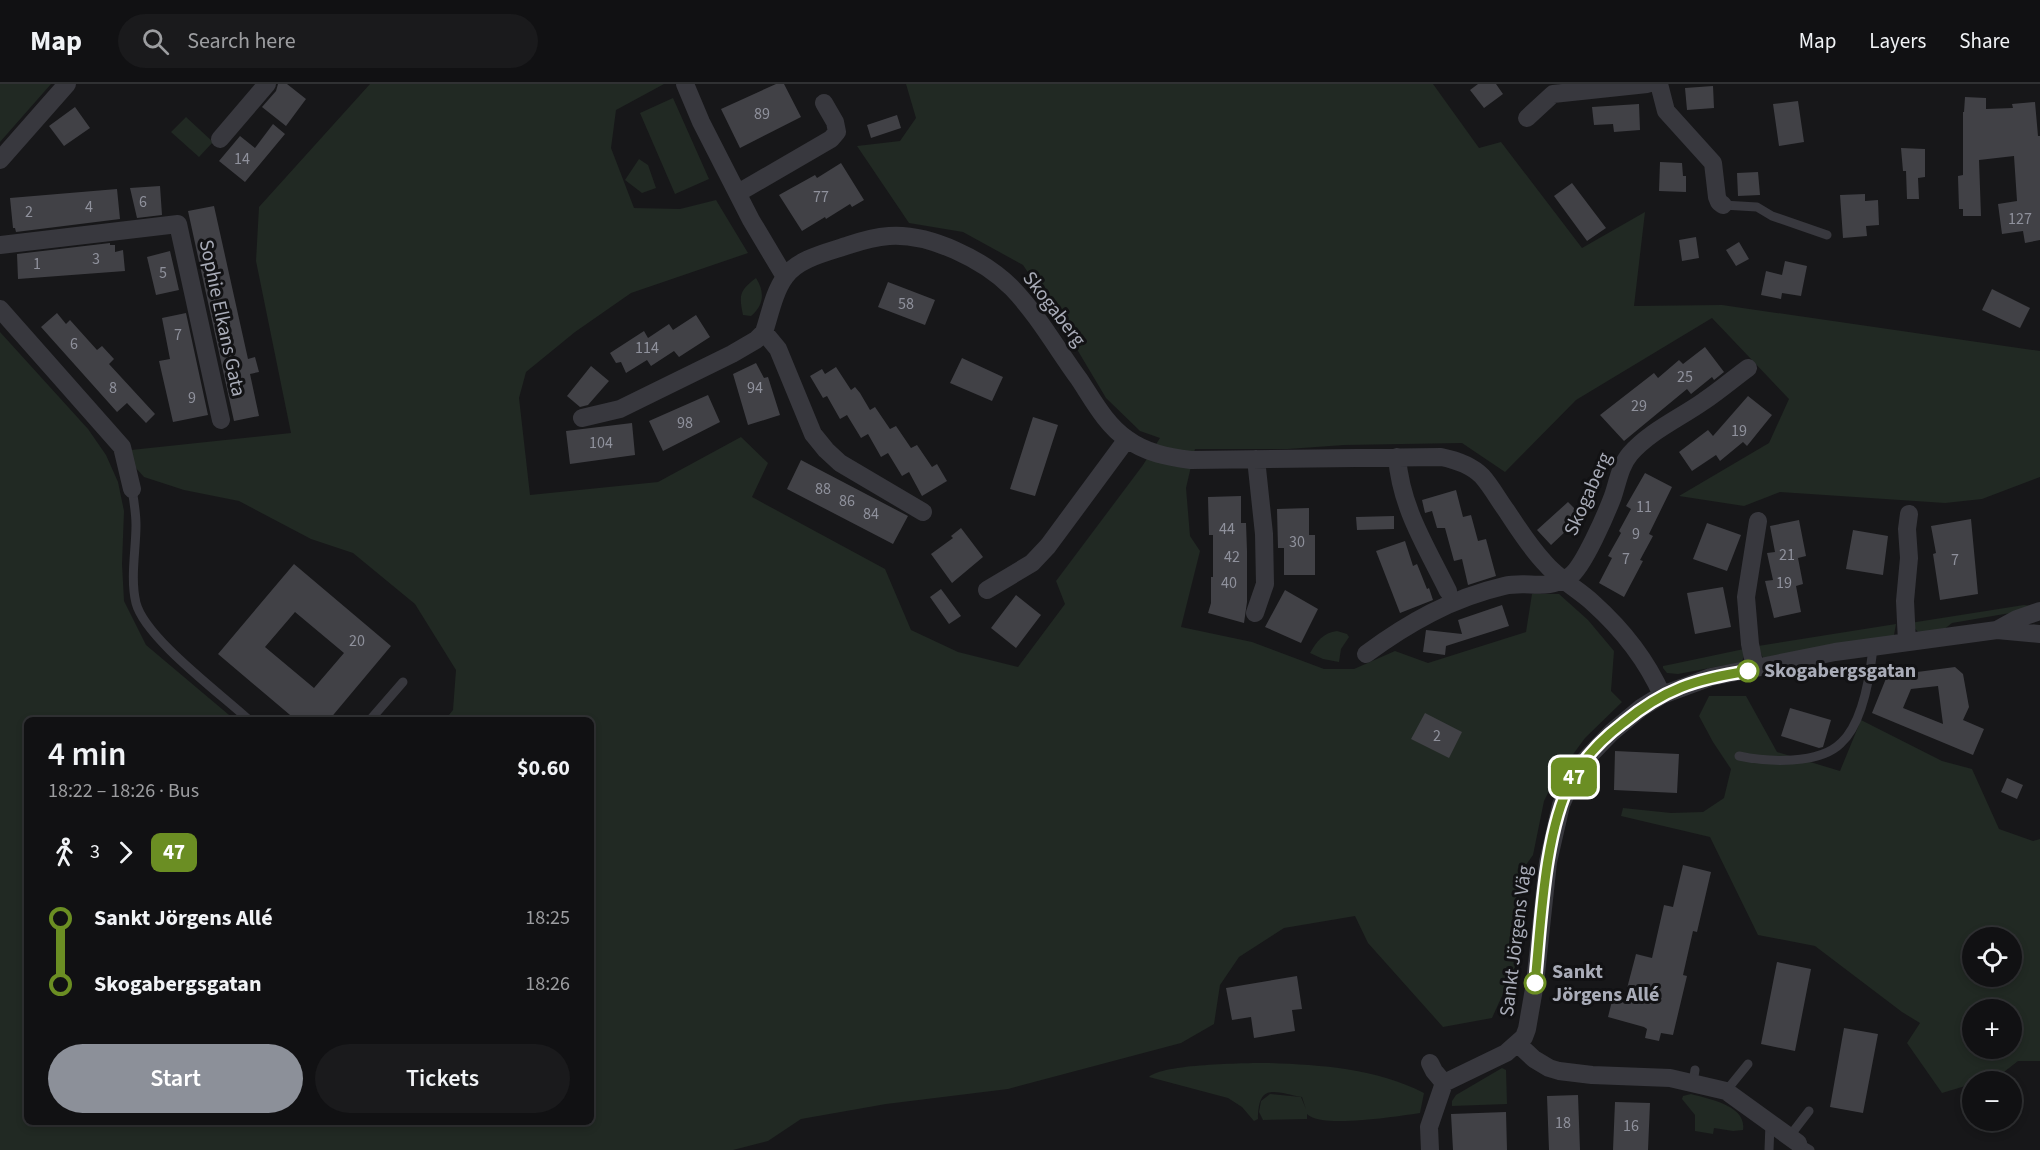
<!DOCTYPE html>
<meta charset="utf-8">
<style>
body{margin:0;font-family:"Source Sans 3",sans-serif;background:#1a1a1c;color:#f1f3f6;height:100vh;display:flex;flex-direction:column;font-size:22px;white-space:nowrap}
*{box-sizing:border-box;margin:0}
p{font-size:20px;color:#9c9da0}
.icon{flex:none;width:33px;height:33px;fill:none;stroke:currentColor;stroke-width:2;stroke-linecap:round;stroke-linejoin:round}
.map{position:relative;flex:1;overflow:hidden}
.panel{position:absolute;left:24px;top:633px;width:570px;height:408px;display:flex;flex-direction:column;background:#111113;border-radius:9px;box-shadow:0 3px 9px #0003,0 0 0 2px #303133}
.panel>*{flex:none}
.badge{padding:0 12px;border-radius:9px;font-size:21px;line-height:39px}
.fabs{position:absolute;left:1962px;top:843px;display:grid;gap:12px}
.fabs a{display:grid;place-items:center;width:60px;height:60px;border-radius:50%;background:#111113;box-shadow:0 3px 9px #0003,0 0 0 2px #303133;font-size:30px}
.map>.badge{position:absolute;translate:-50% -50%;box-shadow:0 0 0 3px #fff}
.legs{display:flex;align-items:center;gap:9px;height:66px;padding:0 24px;font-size:20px}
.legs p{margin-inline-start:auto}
.summary{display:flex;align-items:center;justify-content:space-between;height:102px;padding:0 24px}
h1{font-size:33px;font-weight:600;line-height:45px}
.primary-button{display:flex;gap:12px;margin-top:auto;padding:12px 24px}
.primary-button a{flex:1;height:69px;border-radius:36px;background:#8c9099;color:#fff;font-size:24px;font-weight:600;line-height:69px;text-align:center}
.primary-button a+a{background:#1a1a1c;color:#f1f3f6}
ul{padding:0 24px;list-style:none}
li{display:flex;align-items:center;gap:21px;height:66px;font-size:22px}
li i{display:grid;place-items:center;width:9px;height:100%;margin:0 8px;background:currentColor}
li i::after{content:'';width:15px;height:15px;margin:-8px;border:4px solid;border-radius:50%;background:#111113}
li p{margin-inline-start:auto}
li:first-child i{background:linear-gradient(#0000 50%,currentColor 0)}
li:last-child i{background:linear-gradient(currentColor 50%,#0000 0)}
header{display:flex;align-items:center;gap:36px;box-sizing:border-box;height:84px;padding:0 30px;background:#111113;border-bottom:2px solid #303133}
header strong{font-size:28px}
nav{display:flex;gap:33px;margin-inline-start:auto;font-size:21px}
.search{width:420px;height:54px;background:#1a1a1c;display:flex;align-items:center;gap:15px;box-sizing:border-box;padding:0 21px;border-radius:33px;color:#9c9da0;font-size:22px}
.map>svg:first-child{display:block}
.green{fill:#212923;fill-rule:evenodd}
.building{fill:#414146;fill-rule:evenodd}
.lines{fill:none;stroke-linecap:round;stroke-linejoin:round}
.service{stroke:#38383e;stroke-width:9}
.minor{stroke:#38383e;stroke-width:18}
.line-1-casing{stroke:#fff;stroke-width:14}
.line-1{stroke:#6b8e23;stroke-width:9}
.stop-1-dot{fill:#fff;stroke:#6b8e23;stroke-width:3}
.labels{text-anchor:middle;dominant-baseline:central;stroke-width:6;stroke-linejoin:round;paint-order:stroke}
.number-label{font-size:16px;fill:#8f919c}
.street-label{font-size:20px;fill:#a9acb8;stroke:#121214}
.stop-label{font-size:20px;font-weight:bold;fill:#a9acb8;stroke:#121214;text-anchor:start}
</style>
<header>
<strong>Map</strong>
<div class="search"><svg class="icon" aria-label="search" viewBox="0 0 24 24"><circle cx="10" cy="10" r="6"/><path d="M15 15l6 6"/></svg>Search here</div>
<nav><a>Map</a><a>Layers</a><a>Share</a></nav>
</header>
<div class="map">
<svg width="2040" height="1066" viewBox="0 0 2040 1066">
<rect width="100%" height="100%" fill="#171719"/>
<path class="green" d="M0 0H51L0 58Z
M370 0H664L616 26 611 64 634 124 680 125 716 116 748 169 631 209 575 248 526 288 519 314 530 411 658 398 741 353 768 379 752 413 885 485 911 546 958 568 1018 583 1065 520 1056 497 1143 381 1160 354 1140 347 1106 314 1056 230 1023 181 963 148 909 139 857 62 900 57 916 34 906 0H1433L1479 64 1501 58 1582 164 1645 128 1634 222 1722 221 2040 267V393L1982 415 1945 419 1780 408 1744 422 1679 412 1769 359 1789 315 1712 234 1576 316 1505 388 1462 359 1344 361 1288 365H1195L1186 404 1190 452 1200 467 1181 543 1252 558 1324 585H1354L1395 567 1428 579 1526 548 1532 510H1559L1588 536 1614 567 1611 607 1622 618 1585 654 1555 695 1544 717 1533 771 1521 788 1518 806 1525 830 1516 881 1492 934 1443 943 1368 859 1355 832 1284 844 1239 873 1220 901 1214 940 1181 959 1008 1005 886 1020 801 1035 768 1057 733 1066H0V248L88 345 106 371 118 398 124 427 122 480 124 517 146 561 235 636H27V1038H591V636H445L453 626 456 586 415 520 353 469 311 455 239 417 184 406 144 393 135 383 131 366 291 349 256 177 259 123Z
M673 14 709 95 675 110 640 29Z
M186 33 213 58 199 73 171 48Z
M639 75 648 81 656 104 642 109 625 96Z
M756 194C765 208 764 221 751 232L743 231C739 211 739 207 756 194Z
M2024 521 2031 522 2016 528 1952 539 1943 546 1918 548 1910 539Z
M1896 540 1894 551 1887 554 1763 574 1758 562Z
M1337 547 1347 550 1349 553 1341 565 1339 578 1323 575 1310 569C1317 557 1323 549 1337 547Z
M1744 565 1745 568 1742 578 1678 590 1667 589 1663 584V582L1673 580Z
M1709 612H1746L1777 668 1840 687 1861 636 1942 677 1972 685 1999 745 2033 757 2040 755V977H2018L2000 991 1980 997 1972 998V1000L1942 1009 1907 959 1920 939 1902 928 1815 862 1758 851 1710 753 1621 732 1623 724 1671 729 1703 728 1724 714 1731 685 1713 658 1699 632ZM1972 854H2012V892H1972ZM1972 926H2012V964H1972Z
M1267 979C1320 981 1375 984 1424 1009L1420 1029C1399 1032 1320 1045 1307 1030V1035L1263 1036 1259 1028 1261 1017 1270 1010 1301 1013 1306 1025 1302 1013C1275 1008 1258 998 1258 1035L1254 1037 1242 1023 1228 1014 1149 993C1162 980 1245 979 1267 979Z
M1502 984 1506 986 1507 1020 1452 1022V1017L1456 1011Z
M1691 1010C1708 1015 1747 1021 1743 1046L1733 1047 1714 1044 1713 1050 1695 1047V1031L1682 1015 1683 1012Z"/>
<path class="building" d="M278 0H287L306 15 286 42 262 23 276 7Z
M776 0H784L801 33 740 64 721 25Z
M1478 0H1496L1503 10 1484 24 1470 6Z
M1713 2 1714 24 1687 26 1685 4Z
M1965 13 1986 14V25L2013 24 2012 20 2035 18 2038 52H2040V156L2025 159 2023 147 2002 150 1998 120 2017 117 2014 72 1979 76 1981 132H1963V125H1959L1958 92 1963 91V28H1964Z
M1798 17 1804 58 1779 62 1773 20Z
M1639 20 1640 46 1614 48 1613 40 1594 41 1592 23Z
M75 23 90 44 64 62 49 42Z
M897 31 901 44 871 54 867 41Z
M273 40 285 50 245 98 219 77 240 52 255 64Z
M1901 64 1925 65V93L1918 94 1919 115H1907L1906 87H1903Z
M1660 78 1682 79 1683 92H1686V108L1659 107Z
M841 79 864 116 852 123 850 120 826 135 825 133 802 147 779 111 815 91 817 94Z
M1758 88 1760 111 1738 112 1737 89Z
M1572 99 1606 144 1587 157 1554 112Z
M160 102 162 131 137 134 130 104Z
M117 105 120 135 16 148 15 144H13L10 114Z
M1865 110V117L1878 116 1879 141 1866 142 1867 152 1843 154 1840 111Z
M214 122 248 275 255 273 259 288 250 290 259 332 234 337 188 127Z
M1696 153 1699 174 1682 177 1679 156Z
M1739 158 1749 175 1736 182 1726 166Z
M110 159V161H115V168L123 166 125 187 18 195 17 170Z
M170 167 179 206 156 211 147 173Z
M1785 177 1807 182 1801 212 1782 209 1781 215 1761 211 1766 187 1782 191Z
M888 198 935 216 925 241 878 223Z
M1992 205 2030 224 2020 244 1982 226Z
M57 229 66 240 70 236 97 266 102 262 114 275 109 280 155 330 146 339 127 319 117 328 41 243Z
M186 229 208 331 173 338 159 277 170 275 162 234Z
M696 231 710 253 679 273 674 267 651 282 647 276 626 289 621 278 616 279 610 269 644 247 648 254 669 240 673 246Z
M1705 263 1724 288 1714 296 1712 293 1691 310 1687 305 1624 357 1600 331 1654 289 1658 294 1679 276 1683 280Z
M962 274 1003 293 992 317 950 299Z
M756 279 764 294 768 293 780 331 748 341 733 290Z
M591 282 609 297 588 321 580 323 567 312Z
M836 283 851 306 855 303 860 309 870 326 875 323 890 345 896 342 911 364 917 361 932 383 937 380 947 397 922 412 909 388 902 392 888 369 881 373 868 350 861 354 847 331 840 335 827 312 823 314 810 292 822 285 825 290Z
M708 311 720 338 663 367 649 337Z
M1748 312 1772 331 1747 362 1743 358 1720 377 1716 371 1692 387 1679 368 1708 346 1713 352Z
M1033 333 1058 341 1035 412 1010 405Z
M632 339 635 371 570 380 566 347Z
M801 376 908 432 893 460 787 405Z
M1645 389 1672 403 1649 450 1653 452 1640 476 1643 477 1624 513 1599 499 1612 474 1608 472 1621 449 1619 447 1631 425 1626 422Z
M1456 406 1463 433 1471 431 1478 457 1486 455 1496 492 1468 501 1462 475 1454 477 1445 444H1437L1432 427 1425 429 1422 416Z
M1241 412V439H1246L1247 467V518L1244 539 1208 529 1211 519V493H1213V451H1209L1208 413Z
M1568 418 1582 432 1551 461 1537 446Z
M1309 424V451H1315V491H1284V464H1278L1277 425Z
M1394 432V445L1357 446 1356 433Z
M1971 435 1978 510 1940 516 1933 470 1936 469 1931 442Z
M1799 436 1806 472 1798 474 1803 500 1796 502 1801 528 1774 534 1765 497 1773 496 1767 469 1775 468 1770 442Z
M1707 439 1741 451 1727 487 1693 475Z
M961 444 983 473 952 499 931 470 953 454 951 452Z
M1853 446 1888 452 1883 491 1846 485Z
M1405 457 1413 482 1417 480 1427 505 1429 504 1433 516 1400 529 1376 467Z
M294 480 391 562 329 636H296L218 570ZM295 528 344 569 314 604 265 563Z
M1723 503 1731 543 1695 550 1687 509Z
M941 505 961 532 949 540 930 513Z
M1285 506 1318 525 1301 559 1265 543Z
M1016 511 1041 531 1016 564 991 544Z
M1502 521 1509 542 1446 562 1445 571 1423 568 1426 546 1462 550 1458 536Z
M1955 583 1963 590 1969 623 1963 636 1984 645 1973 671 1872 629 1887 592ZM1938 602 1943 640 1903 624 1911 605Z
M1790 624 1831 636 1823 663 1819 664 1781 652Z
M1425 629 1462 648 1449 674 1411 655Z
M1615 667 1679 670 1677 709 1614 706Z
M2007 694 2023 701 2017 715 2001 708Z
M1683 781 1711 788 1697 848 1693 847 1683 891 1687 892 1673 951 1661 949 1659 957 1645 954 1647 945 1644 943 1608 933 1614 909 1625 912 1636 870 1652 874 1664 821 1673 823Z
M1777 878 1811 885 1795 967 1761 960Z
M1297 892 1302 925 1292 926 1295 947 1254 954 1251 933 1232 936 1226 904Z
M1844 944 1878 950 1863 1029 1830 1023Z
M1578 1011 1580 1066H1549L1547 1012Z
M1615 1018 1650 1019 1648 1066H1613Z
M1506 1028 1507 1066H1453L1451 1030Z"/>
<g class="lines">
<path class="service" d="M1723 121 1757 123 1772 132 1827 151
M132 405C134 417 136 429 136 441 136 466 130 494 136 519 145 554 221 610 249 636
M370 636 403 598
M1739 672C1767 678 1819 681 1841 659 1863 639 1870 592 1873 564
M1693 999 1695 986
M1726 1007 1748 980
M1789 1053 1809 1027
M1798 1059 1810 1066
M1769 1066 1770 1040"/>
<path class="minor" d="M685 0 701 38 751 136 785 193
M1659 0 1666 27 1713 79 1717 113 1719 118 1723 121
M1527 34 1553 10 1647 0
M220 55 267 0
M0 76 67 0
M738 109 831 55 837 48 835 38 824 19
M0 161 178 140 221 336
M0 225 122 363 132 405
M764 248C770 230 774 208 785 193 798 174 829 168 849 161 861 157 876 153 889 152 930 149 984 176 1012 204 1038 231 1057 265 1079 295 1093 316 1106 341 1127 355 1146 369 1168 373 1191 376L1441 373C1456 376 1471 381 1482 392 1491 402 1498 415 1506 426 1518 444 1529 462 1544 478 1558 495 1578 505 1593 519 1623 546 1646 575 1662 611
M582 334 620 325 732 270 756 256 764 248 778 265 813 350 826 366 840 379 923 428
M1397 373C1401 424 1426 462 1448 507
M987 506 1032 479 1048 462 1127 355
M1255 529 1265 500 1264 450 1256 375
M1997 546 2017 535 2040 527
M1907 558 1905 517 1909 474 1907 445 1909 430
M1366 570C1408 539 1452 514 1504 502 1529 496 1545 508 1570 492 1583 484 1607 428 1613 412 1618 397 1620 382 1630 370 1650 347 1680 334 1704 317 1719 307 1733 295 1748 284
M1755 584 1750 560 1746 513 1758 437
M1518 960 1534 975 1549 984 1559 987 1592 991 1670 994 1726 1007 1798 1059
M1430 979 1434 987 1444 999
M1430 1066 1429 1043 1444 999 1506 969 1524 953 1527 945 1535 899 1548 778 1561 721 1571 698 1582 679 1612 648 1641 624 1662 611 1711 593 1835 568 1997 546 2040 550"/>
</g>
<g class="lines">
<defs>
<path id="line-1" d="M1535 899C1541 840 1544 749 1571 697 1584 673 1602 655 1623 639 1664 605 1696 595 1748 587"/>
</defs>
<use href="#line-1" class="line-1-casing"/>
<use href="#line-1" class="line-1"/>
</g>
<g class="stop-1-dot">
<circle cx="1748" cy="587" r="10"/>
<circle cx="1535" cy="899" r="10"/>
</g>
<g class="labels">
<g class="number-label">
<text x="762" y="30">89</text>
<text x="242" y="75">14</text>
<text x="821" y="113">77</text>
<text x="143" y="118">6</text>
<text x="89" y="123">4</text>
<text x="29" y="128">2</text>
<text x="2020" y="135">127</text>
<text x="96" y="175">3</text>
<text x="37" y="180">1</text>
<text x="163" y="189">5</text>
<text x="906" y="220">58</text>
<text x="178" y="251">7</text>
<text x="74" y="260">6</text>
<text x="647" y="264">114</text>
<text x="1685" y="293">25</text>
<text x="113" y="304">8</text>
<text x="755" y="304">94</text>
<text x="192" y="314">9</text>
<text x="1639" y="322">29</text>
<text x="685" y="339">98</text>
<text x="1739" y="347">19</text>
<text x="601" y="359">104</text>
<text x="823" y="405">88</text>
<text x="847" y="417">86</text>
<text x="1644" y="423">11</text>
<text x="871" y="430">84</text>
<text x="1227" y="445">44</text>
<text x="1636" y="450">9</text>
<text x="1297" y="458">30</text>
<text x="1787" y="471">21</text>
<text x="1232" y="473">42</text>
<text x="1626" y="475">7</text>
<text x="1955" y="476">7</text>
<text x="1229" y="499">40</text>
<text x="1784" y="499">19</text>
<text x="357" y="557">20</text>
<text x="1437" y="652">2</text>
<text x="1563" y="1039">18</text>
<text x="1631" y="1042">16</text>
</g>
<g class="street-label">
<text transform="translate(1054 225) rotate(52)">Skogaberg</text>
<text transform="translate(222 234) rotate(78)">Sophie Elkans Gata</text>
<text transform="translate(1588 410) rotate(-66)">Skogaberg</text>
<text transform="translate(1516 857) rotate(-83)">Sankt Jörgens Väg</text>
</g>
<g class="stop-label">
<text x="1764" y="587">Skogabergsgatan</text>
<text x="1552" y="888">Sankt<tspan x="1552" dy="23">Jörgens Allé</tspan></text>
</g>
</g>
</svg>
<div class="fabs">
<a><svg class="icon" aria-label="locate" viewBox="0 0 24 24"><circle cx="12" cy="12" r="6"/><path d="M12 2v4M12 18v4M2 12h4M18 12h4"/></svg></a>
<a>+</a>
<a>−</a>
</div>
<b class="badge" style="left:1574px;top:693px;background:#6b8e23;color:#fff">47</b>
<section class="panel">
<div class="summary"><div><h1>4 min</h1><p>18:22 – 18:26 · Bus</p></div><b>$0.60</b></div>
<div class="legs"><svg class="icon" aria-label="walk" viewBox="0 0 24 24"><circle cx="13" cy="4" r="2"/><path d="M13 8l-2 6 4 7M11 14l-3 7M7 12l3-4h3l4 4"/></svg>3<svg class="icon" aria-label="forward" viewBox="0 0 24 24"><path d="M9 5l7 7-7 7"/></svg><b class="badge" style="background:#6b8e23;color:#fff">47</b></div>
<ul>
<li><i style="color:#6b8e23"></i><b>Sankt Jörgens Allé</b><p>18:25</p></li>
<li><i style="color:#6b8e23"></i><b>Skogabergsgatan</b><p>18:26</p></li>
</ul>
<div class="primary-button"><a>Start</a><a>Tickets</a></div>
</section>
</div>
